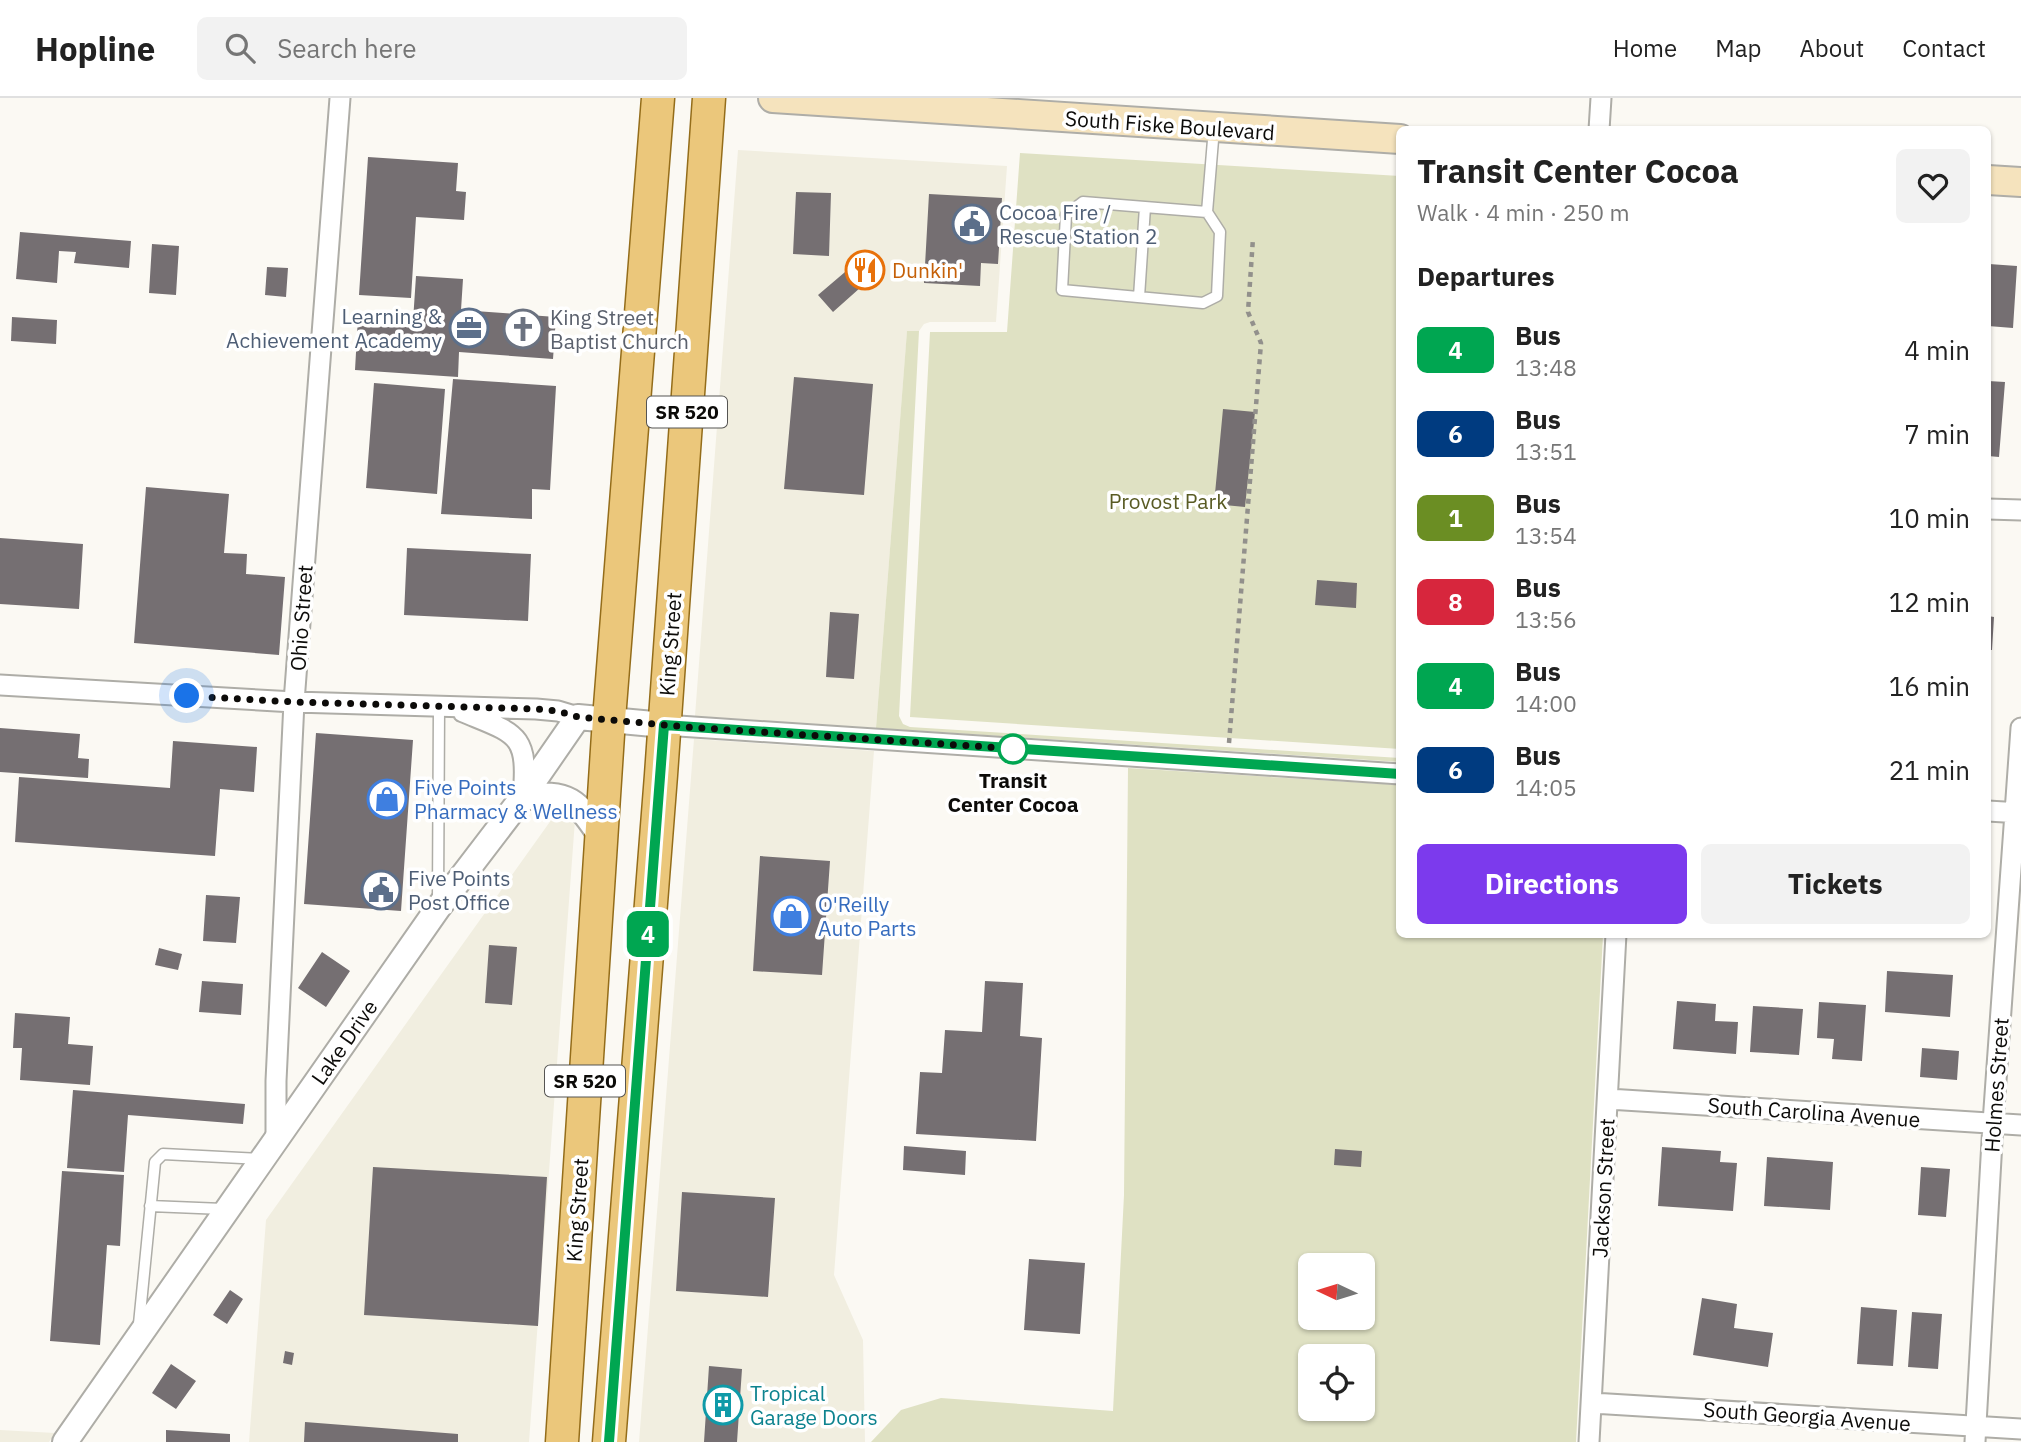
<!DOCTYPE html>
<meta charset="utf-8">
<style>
body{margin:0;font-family:"IBM Plex Sans",sans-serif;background:#f2f2f2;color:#222;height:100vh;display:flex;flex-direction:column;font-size:26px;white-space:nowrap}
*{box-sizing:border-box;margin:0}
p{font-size:23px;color:#767676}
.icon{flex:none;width:38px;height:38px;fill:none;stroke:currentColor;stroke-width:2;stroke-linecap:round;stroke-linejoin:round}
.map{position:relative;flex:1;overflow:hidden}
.side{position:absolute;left:1396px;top:28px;width:595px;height:812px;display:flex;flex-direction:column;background:#fff;border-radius:10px;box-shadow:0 2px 5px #0004}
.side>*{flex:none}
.badge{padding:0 14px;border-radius:10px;font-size:24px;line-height:46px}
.needle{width:46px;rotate:274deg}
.controls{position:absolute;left:1298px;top:1155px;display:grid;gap:14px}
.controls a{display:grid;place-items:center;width:77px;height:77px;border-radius:10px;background:#fff;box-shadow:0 2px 5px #0004;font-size:35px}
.you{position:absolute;width:35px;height:35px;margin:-18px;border:5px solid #fff;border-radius:50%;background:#1a73e8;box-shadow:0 0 0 10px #1a73e833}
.map>.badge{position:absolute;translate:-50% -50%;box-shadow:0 0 0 4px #fff}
h2{padding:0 21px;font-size:26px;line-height:63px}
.round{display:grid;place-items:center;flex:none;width:74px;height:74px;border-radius:10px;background:#f2f2f2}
.overview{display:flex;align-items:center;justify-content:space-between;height:119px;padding:0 21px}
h1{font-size:33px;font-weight:800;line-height:52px}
.button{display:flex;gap:14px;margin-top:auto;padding:14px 21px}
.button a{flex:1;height:80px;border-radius:10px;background:#7c3aed;color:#fff;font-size:28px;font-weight:800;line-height:80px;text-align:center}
.button a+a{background:#f2f2f2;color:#222}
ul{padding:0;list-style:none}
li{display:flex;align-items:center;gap:21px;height:84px;padding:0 21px}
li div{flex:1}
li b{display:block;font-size:26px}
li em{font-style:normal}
li .badge{min-width:77px;font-weight:700;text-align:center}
header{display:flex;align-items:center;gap:42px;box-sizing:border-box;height:98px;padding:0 35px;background:#fff;border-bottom:2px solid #e0e0e0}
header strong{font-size:33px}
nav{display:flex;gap:38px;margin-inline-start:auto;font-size:24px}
.search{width:490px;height:63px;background:#f2f2f2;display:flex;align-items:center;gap:18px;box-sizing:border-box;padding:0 24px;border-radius:10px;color:#767676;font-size:26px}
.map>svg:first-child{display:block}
.built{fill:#f1eee0}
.green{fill:#dfe1c3;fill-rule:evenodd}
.building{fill:#756f72}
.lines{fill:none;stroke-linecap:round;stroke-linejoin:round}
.service-casing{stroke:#aeada7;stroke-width:13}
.minor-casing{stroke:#aeada7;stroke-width:23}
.tertiary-casing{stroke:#aeada7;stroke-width:28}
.secondary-casing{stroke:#aeada7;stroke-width:32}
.primary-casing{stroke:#946d1a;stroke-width:35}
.path{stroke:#92908c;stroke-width:4.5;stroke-dasharray:5 5;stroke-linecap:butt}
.service{stroke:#fff;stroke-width:10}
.minor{stroke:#fff;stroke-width:19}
.tertiary{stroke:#fff;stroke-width:24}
.secondary{stroke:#f5e3bd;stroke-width:28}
.primary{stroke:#ebc77b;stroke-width:32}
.line-casing{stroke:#fff;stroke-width:16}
.line{stroke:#00a651;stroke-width:10}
.walk{stroke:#0c0b09;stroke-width:7;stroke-dasharray:0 12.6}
.stop-dot{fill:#fff;stroke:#00a651;stroke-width:3.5}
.labels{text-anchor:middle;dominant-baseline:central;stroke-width:7;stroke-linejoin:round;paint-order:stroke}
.shield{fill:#fff;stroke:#555453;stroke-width:2}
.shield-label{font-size:19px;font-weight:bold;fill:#0c0b09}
.street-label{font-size:21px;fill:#0c0b09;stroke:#fff}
.service-label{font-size:21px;fill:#4e5e75;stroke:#fff;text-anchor:start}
.food-label{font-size:21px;fill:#c56008;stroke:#fff;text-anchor:start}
.worship-label{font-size:21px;fill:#5b616d;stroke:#fff;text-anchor:start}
.park-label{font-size:21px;fill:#595b24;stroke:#fff}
.stop-label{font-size:21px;font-weight:bold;fill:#0c0b09;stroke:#fff}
.shop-label{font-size:21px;fill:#366cbe;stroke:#fff;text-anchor:start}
.culture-label{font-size:21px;fill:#0d838f;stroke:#fff;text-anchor:start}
</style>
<header>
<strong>Hopline</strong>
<div class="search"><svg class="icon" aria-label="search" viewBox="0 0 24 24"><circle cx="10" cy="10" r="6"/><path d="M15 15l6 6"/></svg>Search here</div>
<nav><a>Home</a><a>Map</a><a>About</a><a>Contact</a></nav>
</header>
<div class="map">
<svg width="2021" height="1344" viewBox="0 0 2021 1344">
<rect width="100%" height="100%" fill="#fbf9f3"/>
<path class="built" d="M738 52 1007 68 996 224H930L924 226 919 233 907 234 876 630 695 618Z
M694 641 874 653 834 1177 863 1242 865 1344H639Z
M559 711 564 712 575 722 529 1344H249L266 1122Z
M0 1332 55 1335 49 1344H0Z"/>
<path class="green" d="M1020 55 1400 78V651L910 619 930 234H1007Z
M907 233H919L899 618 903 626 910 629 1400 660V664L876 630Z
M1128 670 1400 687V836L1603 837 1576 1344H871L901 1312 941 1300 1113 1313 1124 1097ZM1311 1167H1363V1220H1311ZM1311 1258H1363V1311H1311Z"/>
<path class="building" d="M368 59 458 65 456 93 466 94 464 122 416 119 411 200 359 197Z
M796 94 831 95 829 158 793 156Z
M929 96 1002 100 998 166 981 165 980 188 924 185Z
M20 134 131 143 129 170 74 165 76 154 59 153 57 185 16 181Z
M152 146 179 148 176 197 149 195Z
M865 157 879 173 833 214 818 197Z
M1989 166 2017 168 2013 230 1988 228Z
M267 169 288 170 286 199 265 197Z
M416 178 463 181 461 212 556 219 553 261 459 254 458 279 355 272 358 219 413 223Z
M12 219 57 222 56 246 11 243Z
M794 279 873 286 864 397 784 391Z
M453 281 556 288 550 392 532 391V421L441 416Z
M1988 283 2005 284 1999 359 1988 358Z
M374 285 445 291 437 396 366 390Z
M1223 311 1255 314 1245 409 1214 406Z
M146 389 229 396 224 455 247 456 246 476 285 479 279 557 134 545Z
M0 440 83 446 79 511 0 506Z
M407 450 531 456 528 523 404 517Z
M1317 482 1357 485 1356 510 1315 507Z
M830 514 859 516 854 581 826 579Z
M1988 518 1994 519 1992 552H1988Z
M0 630 80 636 78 660 89 661 88 680 0 674Z
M316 635 413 642 401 813 304 806Z
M173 643 257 649 254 694 220 691 215 758 15 744 19 679 170 690Z
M760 758 830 763 822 877 753 873Z
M206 797 240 799 236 845 203 843Z
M489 847 517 849 512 907 485 905Z
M159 850 182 856 178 872 155 867Z
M322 854 350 873 326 909 298 890Z
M1887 873 1953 877 1950 919 1885 914Z
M202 883 243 886 241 917 199 914Z
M985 883 1023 885 1020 938 1042 940 1036 1043 916 1036 920 974 942 975 945 932 982 934Z
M1677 903 1716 906 1715 923 1738 924 1736 956 1673 951Z
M1819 904 1866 907 1862 963 1832 961 1834 941 1817 940Z
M1753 908 1803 911 1799 957 1750 954Z
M15 915 70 919 68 946 93 948 90 987 20 982 22 950H13Z
M1922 950 1959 953 1957 982 1920 979Z
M73 992 245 1006 243 1026 128 1017 124 1074 67 1070Z
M904 1048 966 1053 965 1077 903 1072Z
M1662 1049 1721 1053 1720 1064 1737 1065 1733 1113 1658 1108Z
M1335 1051 1362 1053 1361 1069 1334 1067Z
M1767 1059 1833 1064 1830 1112 1764 1108Z
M373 1069 547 1079 538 1228 364 1217Z
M1921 1069 1950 1071 1946 1119 1918 1117Z
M62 1073 124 1077 120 1148 107 1147 100 1247 50 1243Z
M682 1094 775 1100 768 1199 676 1193Z
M1029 1161 1085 1165 1080 1236 1024 1232Z
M230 1192 243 1201 227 1226 213 1217Z
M1702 1200 1737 1206 1734 1230 1773 1235 1768 1269 1693 1257Z
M1861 1209 1897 1212 1893 1268 1857 1266Z
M1912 1214 1942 1216 1938 1271 1908 1269Z
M285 1253 294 1255 292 1267 283 1265Z
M171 1266 196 1283 176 1311 152 1295Z
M709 1268 742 1271 737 1344H704Z
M305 1324 458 1336V1344H304Z
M166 1332 230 1336V1344H166Z"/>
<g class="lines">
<defs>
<path id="service" d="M1207 114 1083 104 1066 117 1062 192 1203 205 1217 198 1220 134 1207 114 1214 30
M1139 199 1145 109
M438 802 439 609
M150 1108 223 1111
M139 1226 155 1064 163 1056 261 1061"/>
<path id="minor" d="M1599 32 1601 0
M1988 411 2021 412
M0 587 294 604 536 611 558 613 578 619
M463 614C516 636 529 635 523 698
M664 627 1400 676
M1988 713 2021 715
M1608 1001 2021 1027
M276 1040V983L294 604 340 0
M1592 1305 2021 1331
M1589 1344 1616 836
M1975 1344 1993 1025 2021 630"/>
<path id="tertiary" d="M522 700C569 692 577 703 602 740
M65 1344 438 810 522 700 578 619 664 627"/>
<path id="secondary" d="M773 0 1400 41
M1988 82 2021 84"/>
<path id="primary" d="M562 1344 609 621 658 0
M609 1344 661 677 709 0"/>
</defs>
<use href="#service" class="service-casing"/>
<use href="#minor" class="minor-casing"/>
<use href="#tertiary" class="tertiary-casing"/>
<use href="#secondary" class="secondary-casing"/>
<use href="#primary" class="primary-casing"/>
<path class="path" d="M1229 645 1261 245 1248 214 1253 140"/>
<use href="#service" class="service"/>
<use href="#minor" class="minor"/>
<use href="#tertiary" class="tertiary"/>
<use href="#secondary" class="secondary"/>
<use href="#primary" class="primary"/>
</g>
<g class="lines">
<defs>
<path id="line" d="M609 1344 664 627 1400 676"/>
</defs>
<use href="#line" class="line-casing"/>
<use href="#line" class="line"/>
<path class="walk" d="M187 598 295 604 536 611 558 613 578 619 687 629 1018 651H1013"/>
</g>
<defs>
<symbol id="civic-ring" viewBox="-11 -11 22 22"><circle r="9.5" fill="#fff" stroke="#5c6f8a" stroke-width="1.5"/><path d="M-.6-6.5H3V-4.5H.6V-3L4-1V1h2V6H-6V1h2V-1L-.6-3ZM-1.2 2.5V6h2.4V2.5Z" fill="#5c6f8a"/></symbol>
<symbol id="restaurant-ring" viewBox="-11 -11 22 22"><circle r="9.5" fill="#fff" stroke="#e8710a" stroke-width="1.5"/><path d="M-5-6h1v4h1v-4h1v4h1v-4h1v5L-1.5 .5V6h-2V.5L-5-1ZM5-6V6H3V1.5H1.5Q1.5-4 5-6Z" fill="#e8710a"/></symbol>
<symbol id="office-ring" viewBox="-11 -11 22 22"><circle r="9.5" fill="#fff" stroke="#5c6f8a" stroke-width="1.5"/><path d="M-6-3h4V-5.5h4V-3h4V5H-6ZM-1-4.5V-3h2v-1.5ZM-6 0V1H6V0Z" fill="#5c6f8a"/></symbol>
<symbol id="church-ring" viewBox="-11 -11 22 22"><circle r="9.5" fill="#fff" stroke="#6b7280" stroke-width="1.5"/><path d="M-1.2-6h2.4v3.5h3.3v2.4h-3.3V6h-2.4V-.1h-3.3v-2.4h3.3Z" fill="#6b7280"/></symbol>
<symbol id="shop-ring" viewBox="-11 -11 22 22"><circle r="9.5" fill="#fff" stroke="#3f7fe0" stroke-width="1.5"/><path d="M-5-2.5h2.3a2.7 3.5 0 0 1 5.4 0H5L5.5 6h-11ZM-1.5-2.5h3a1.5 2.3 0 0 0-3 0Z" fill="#3f7fe0"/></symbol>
<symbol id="building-ring" viewBox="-11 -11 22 22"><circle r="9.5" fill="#fff" stroke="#0f9aa8" stroke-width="1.5"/><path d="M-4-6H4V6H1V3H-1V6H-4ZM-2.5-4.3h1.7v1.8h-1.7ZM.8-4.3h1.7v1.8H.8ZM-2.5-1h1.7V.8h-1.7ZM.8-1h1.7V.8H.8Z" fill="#0f9aa8"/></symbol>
</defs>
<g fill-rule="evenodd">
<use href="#civic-ring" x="950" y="104" width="44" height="44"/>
<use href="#restaurant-ring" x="843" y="150" width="44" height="44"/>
<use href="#office-ring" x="447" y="208" width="44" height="44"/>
<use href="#church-ring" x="501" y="209" width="44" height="44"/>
<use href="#shop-ring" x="365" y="679" width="44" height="44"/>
<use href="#civic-ring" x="359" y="770" width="44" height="44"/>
<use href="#shop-ring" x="769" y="796" width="44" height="44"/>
<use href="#building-ring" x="701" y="1285" width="44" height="44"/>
</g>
<circle class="stop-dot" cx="1013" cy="651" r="14"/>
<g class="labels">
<g class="shield">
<rect x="647" y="298.5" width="80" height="31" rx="5"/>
<rect x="545" y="967.5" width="80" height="31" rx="5"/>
</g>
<g class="shield-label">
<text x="687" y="314">SR 520</text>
<text x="585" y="983">SR 520</text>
</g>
<g class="street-label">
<text transform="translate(1170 27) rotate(4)">South Fiske Boulevard</text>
<text transform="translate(301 520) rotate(-86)">Ohio Street</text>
<text transform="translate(670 546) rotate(-86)">King Street</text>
<text transform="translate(344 944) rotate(-55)">Lake Drive</text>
<text transform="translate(1996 987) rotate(-86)">Holmes Street</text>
<text transform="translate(1814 1014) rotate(4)">South Carolina Avenue</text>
<text transform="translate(1603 1090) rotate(-87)">Jackson Street</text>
<text transform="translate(577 1112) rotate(-86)">King Street</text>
<text transform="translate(1807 1318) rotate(4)">South Georgia Avenue</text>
</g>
<g class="service-label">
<text x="999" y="114">Cocoa Fire /<tspan x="999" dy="24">Rescue Station 2</tspan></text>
<text x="442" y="218" text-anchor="end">Learning &amp;<tspan x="442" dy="24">Achievement Academy</tspan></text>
<text x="408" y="780">Five Points<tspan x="408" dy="24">Post Office</tspan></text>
</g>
<g class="food-label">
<text x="892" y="172">Dunkin'</text>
</g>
<g class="worship-label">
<text x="550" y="219">King Street<tspan x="550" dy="24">Baptist Church</tspan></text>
</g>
<g class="park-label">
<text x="1168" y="403">Provost Park</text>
</g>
<g class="stop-label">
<text x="1013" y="682">Transit<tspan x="1013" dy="24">Center Cocoa</tspan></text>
</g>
<g class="shop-label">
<text x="414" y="689">Five Points<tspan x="414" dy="24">Pharmacy &amp; Wellness</tspan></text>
<text x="818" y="806">O'Reilly<tspan x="818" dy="24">Auto Parts</tspan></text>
</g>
<g class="culture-label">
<text x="750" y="1295">Tropical<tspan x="750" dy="24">Garage Doors</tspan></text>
</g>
</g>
</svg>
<div class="controls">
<a><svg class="needle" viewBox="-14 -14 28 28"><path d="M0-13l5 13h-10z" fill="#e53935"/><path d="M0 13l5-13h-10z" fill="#767676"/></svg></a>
<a><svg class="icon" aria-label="locate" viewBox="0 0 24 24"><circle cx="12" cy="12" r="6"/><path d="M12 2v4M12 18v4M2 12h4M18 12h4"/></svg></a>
</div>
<div class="you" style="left:187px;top:598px"></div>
<b class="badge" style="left:648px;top:836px;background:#00a651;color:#fff">4</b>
<section class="side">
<div class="overview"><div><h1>Transit Center Cocoa</h1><p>Walk · 4 min · 250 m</p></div><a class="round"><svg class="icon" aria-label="heart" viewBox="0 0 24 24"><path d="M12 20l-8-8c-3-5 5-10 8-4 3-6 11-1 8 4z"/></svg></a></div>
<h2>Departures</h2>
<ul>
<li><span class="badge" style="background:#00a651;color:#fff">4</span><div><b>Bus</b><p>13:48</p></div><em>4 min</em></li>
<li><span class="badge" style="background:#003b80;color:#fff">6</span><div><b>Bus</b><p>13:51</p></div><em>7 min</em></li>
<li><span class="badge" style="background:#6b8e23;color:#fff">1</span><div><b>Bus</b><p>13:54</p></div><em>10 min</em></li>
<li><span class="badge" style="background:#d7263d;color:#fff">8</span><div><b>Bus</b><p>13:56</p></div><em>12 min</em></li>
<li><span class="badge" style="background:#00a651;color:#fff">4</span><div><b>Bus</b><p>14:00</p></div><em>16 min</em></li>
<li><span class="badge" style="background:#003b80;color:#fff">6</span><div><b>Bus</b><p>14:05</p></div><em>21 min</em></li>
</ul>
<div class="button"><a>Directions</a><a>Tickets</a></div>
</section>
</div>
